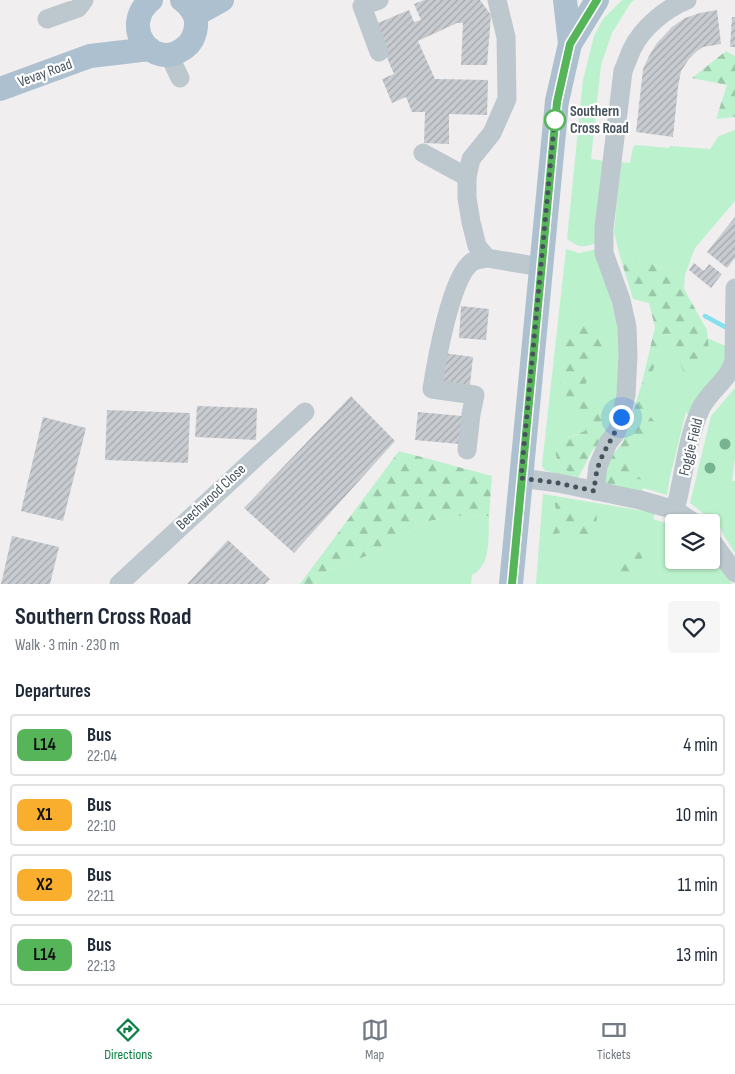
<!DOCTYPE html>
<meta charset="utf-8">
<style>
body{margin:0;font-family:"Sofia Sans Condensed",sans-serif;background:#f6f6f7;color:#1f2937;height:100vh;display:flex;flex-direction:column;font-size:19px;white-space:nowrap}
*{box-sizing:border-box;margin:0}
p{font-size:16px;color:#747a83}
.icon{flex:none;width:28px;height:28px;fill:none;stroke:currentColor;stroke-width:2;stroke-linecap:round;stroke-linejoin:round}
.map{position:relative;height:584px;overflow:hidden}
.panel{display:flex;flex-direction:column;background:#fff;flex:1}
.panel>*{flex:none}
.badge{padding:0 10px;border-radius:8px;font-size:18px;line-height:32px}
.controls{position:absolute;left:665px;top:514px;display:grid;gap:10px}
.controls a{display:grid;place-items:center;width:55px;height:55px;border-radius:5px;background:#fff;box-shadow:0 1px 4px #0004;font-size:25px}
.you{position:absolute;width:25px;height:25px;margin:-12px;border:4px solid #fff;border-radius:50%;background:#1a73e8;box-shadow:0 0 0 8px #1a73e833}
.map>.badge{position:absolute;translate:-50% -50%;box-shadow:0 0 0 2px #fff}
h2{padding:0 15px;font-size:19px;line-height:45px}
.round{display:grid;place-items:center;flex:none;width:52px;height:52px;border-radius:5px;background:#f6f6f7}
.headline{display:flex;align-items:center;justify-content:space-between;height:85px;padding:0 15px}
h1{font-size:24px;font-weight:700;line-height:38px}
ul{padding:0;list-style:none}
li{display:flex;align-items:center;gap:15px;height:62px;margin:0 10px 8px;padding:0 5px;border:2px solid #e0e1e3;border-radius:5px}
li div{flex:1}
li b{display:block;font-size:19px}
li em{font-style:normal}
li .badge{min-width:55px;font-weight:700;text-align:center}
.menu{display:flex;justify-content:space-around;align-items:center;height:70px;border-top:1px solid #e0e1e3;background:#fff;font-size:14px;color:#747a83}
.menu a{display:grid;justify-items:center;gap:2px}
.menu .selected{color:#0b8043}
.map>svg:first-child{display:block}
.green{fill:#bbf1cc}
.forest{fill:url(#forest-firs)}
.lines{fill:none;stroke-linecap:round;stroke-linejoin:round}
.stream{stroke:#86e0ef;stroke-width:4.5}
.building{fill:url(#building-hatch)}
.minor{stroke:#bcc7ce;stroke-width:19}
.major{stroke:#adc0cf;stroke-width:24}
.tree{fill:#77b291}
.line-casing{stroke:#fff;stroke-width:11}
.line{stroke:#56b559;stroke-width:8}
.walk{stroke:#46535d;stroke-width:5;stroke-dasharray:0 9}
.stop-dot{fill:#fff;stroke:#56b559;stroke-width:2.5}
.labels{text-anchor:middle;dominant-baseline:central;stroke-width:4.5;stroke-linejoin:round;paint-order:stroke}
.street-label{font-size:15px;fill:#46535d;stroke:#fff}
.stop-label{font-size:15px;font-weight:bold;fill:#46535d;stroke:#fff;text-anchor:start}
</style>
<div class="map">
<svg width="735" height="584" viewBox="0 0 735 584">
<defs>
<pattern id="forest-firs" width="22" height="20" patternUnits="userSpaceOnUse" patternTransform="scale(1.25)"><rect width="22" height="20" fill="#bbf1cc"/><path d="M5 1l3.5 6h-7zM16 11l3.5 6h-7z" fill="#9ac6a9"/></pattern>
<pattern id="building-hatch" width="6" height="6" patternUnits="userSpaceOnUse" patternTransform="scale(1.25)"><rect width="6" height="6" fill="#c8ccd1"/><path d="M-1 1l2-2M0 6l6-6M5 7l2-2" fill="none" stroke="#a4a8ad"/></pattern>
</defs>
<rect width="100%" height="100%" fill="#f1eeef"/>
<path class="green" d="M622 0H634L630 4 612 33 601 65 591 159 604 161 596 243C582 248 580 248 567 239L583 80 594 36 603 19Z
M735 130V201L695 248 685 275 619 253 614 232 621 162 630 163 633 147 636 145 669 148 670 146 710 149 719 136Z
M566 249 579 253 597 249 625 354 610 431C591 431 567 431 555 449L557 461 577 480 547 471 544 470 542 465Z
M669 332 709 351 707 338 728 347 727 358 689 416 686 412 670 477 667 495 643 488 642 492 614 489 646 377Z
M735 388V458L732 481H735V553L723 534 718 522 709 518 690 503 711 416Z
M543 494 655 513 653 519 674 526V560H711V555L732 584H536Z
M466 515 489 516C488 536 492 565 472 575L471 584H316L319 575 376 552 428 521Z"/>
<path class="forest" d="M726 51 735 56V117L716 119 727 85 692 78Z
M619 253 685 275 684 289 707 330 709 351 684 373 668 333 646 387 645 410 658 426C648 432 640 441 629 446L632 461 648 474 651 485 639 479 616 482 614 489 600 486 603 467 623 442 642 383 655 327 649 303 633 299Z
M589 322 613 338 589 371 583 396 597 401 605 413 600 424 610 431 592 451 577 480 557 461 555 449 560 441 585 431 586 418 553 395 566 373 561 336Z
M399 451 492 476 489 516 466 515 428 521 376 552 319 575 316 584H300Z
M554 502 597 514 596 530 590 542 572 530 552 535 559 520Z
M634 546 643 556 635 569 626 575 611 566 622 554Z"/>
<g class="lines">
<path class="stream" d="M705 316 725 327"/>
</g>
<path class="building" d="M424 0H480L491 15 487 65H461L463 23H457L418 41 435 79 488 80 487 115 449 114V144L424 143 425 112H412L406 97 392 103 382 79 394 74 373 25 409 10 414 22 421 20 414 4Z
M717 10 721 44 703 47 697 51 689 59 681 71 678 87 673 137 636 132 643 69 649 56 657 43 672 27 685 18 700 13Z
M732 17H735V47H730Z
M735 217V258L727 268 707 252Z
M694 263 704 271 709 264 722 274 711 288 689 270Z
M461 306 489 309 486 340 459 338Z
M444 353 473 357 470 385 441 381Z
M351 396 395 441 294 553 244 508Z
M197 406 257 408 256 440 195 437Z
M107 410 190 413 188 463 105 460Z
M418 412 462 416 459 444 415 440Z
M43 417 86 428 63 521 21 511Z
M12 536 59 547 50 584H1Z
M228 540 270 579 265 584H187Z"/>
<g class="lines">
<path class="minor" d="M497 0 506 37 507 99 492 133 471 159 467 177V198L471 222 477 246 487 258 541 267
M47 19 78 8 84 0
M379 52 362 6 379 0
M169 55 180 78
M423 153 467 177
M467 450 471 414 475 395 432 389C436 363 451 276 472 262 475 260 482 259 487 258
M521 478 558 483 640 500 675 510 693 522
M595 491 598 466 608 443 617 431 621 417 626 395 628 355 627 327 621 300 604 253V228L623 71C626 64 629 56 632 49 642 28 666 8 687 0
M675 510C684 477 686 440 701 408 710 390 728 381 734 361L735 288
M711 540 735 573
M119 584 305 412"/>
<path class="major" d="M151 0C119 26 152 71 183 49 191 44 195 36 196 26 197 16 191 6 182 0
M565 0 570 44
M195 15 222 0
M0 89 90 56 150 49
M511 584 557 101 570 44 597 0"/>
</g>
<g class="tree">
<circle cx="725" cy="444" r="5.5"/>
<circle cx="710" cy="468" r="5.5"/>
</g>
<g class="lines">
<defs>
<path id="line" d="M512 584 557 102 570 44 597 0"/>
</defs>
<use href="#line" class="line-casing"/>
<use href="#line" class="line"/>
<path class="walk" d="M555 120V116L521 478 558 483 594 491C595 482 596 472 599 464 605 447 616 434 621 417"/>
</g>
<circle class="stop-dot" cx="555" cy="120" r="10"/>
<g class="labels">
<g class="street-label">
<text transform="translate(45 73) rotate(-20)">Vevay Road</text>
<text transform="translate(691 447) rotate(-76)">Foggie Field</text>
<text transform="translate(211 497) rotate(-43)">Beechwood Close</text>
</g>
<g class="stop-label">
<text x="570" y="111">Southern<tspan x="570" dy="17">Cross Road</tspan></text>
</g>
</g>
</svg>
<div class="controls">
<a><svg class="icon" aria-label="layers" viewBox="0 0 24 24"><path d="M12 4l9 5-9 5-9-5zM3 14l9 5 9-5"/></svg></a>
</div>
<div class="you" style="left:621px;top:417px"></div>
</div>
<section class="panel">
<div class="headline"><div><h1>Southern Cross Road</h1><p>Walk · 3 min · 230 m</p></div><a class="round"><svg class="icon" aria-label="heart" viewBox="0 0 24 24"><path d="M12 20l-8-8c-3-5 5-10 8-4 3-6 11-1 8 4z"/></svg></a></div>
<h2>Departures</h2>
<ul>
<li><span class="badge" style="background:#56b559;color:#111">L14</span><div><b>Bus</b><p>22:04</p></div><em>4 min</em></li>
<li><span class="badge" style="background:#f9af2d;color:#111">X1</span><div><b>Bus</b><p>22:10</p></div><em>10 min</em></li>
<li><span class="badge" style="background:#f9af2d;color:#111">X2</span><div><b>Bus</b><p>22:11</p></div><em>11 min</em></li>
<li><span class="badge" style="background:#56b559;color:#111">L14</span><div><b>Bus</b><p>22:13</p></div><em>13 min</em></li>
</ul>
</section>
<nav class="menu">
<a class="selected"><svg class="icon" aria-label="directions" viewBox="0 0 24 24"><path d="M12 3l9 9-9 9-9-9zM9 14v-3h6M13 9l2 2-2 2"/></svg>Directions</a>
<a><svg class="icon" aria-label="map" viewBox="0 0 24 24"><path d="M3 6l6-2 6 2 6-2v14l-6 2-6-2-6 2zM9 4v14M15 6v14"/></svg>Map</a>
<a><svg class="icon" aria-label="tickets" viewBox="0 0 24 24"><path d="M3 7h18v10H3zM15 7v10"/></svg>Tickets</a>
</nav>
